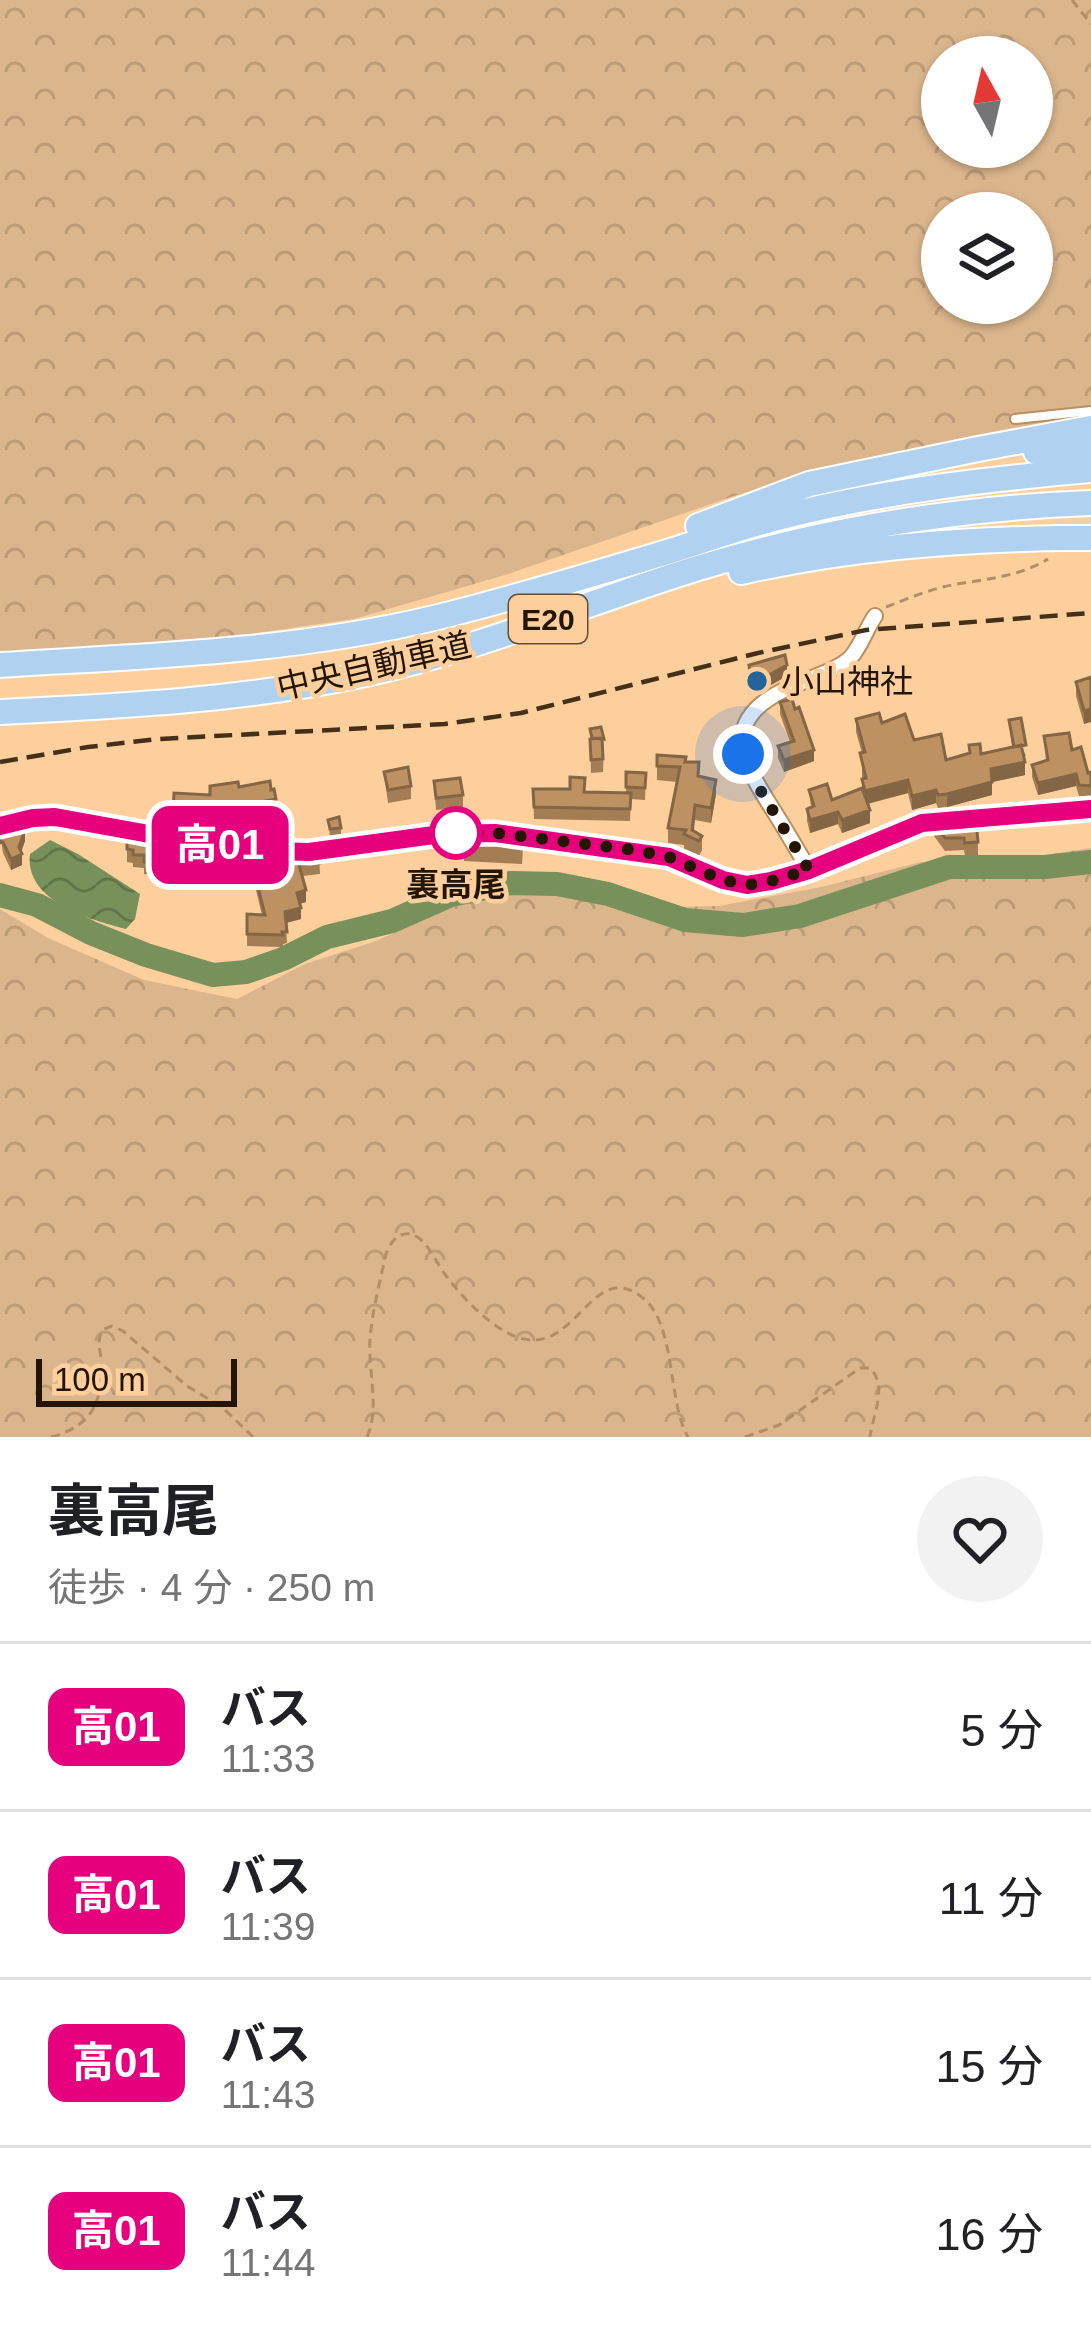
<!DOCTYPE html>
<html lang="ja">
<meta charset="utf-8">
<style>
body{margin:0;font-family:Helvetica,"Noto Sans JP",sans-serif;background:#f2f2f2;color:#202124;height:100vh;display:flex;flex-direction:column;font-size:45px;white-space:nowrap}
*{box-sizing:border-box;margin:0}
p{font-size:39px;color:#757577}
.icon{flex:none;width:66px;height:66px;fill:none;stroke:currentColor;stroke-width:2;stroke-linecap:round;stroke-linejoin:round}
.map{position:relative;height:1437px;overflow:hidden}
.details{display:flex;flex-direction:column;background:#fff;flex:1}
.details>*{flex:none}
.badge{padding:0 24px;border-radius:18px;font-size:42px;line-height:78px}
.needle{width:78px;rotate:352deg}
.controls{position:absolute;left:921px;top:36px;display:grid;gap:24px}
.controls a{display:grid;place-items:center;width:132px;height:132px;border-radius:50%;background:#fff;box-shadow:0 3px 9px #0004;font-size:60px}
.scale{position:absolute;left:36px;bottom:30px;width:201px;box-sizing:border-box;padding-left:12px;border:6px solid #241402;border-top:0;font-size:33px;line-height:42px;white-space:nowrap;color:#241402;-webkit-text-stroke:9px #fdcf9d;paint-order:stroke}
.you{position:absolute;width:60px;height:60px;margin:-30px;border:9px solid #fff;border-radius:50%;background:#1a73e8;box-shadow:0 0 0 18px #1a73e833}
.map>.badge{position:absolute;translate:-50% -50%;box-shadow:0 0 0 6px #fff}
.round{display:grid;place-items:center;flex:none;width:126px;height:126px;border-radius:63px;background:#f2f2f2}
.head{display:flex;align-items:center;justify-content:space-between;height:204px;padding:0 48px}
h1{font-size:57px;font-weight:700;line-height:90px}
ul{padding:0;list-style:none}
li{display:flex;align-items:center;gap:36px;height:168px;padding:0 48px;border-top:3px solid #e0e0e0}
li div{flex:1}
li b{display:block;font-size:45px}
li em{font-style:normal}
li .badge{min-width:132px;font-weight:700;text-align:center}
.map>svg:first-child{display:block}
.forest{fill:url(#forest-crowns);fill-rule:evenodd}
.water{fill:url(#water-waves)}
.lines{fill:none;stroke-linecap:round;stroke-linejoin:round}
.river{stroke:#78915a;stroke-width:24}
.lane-casing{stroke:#ba8e5e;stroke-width:12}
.street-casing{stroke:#ba8e5e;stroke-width:18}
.secondary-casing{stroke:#ba8e5e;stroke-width:22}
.highway-casing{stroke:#fff;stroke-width:28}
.path{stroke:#b28e67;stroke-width:3;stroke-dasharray:9 6;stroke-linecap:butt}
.lane{stroke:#fff;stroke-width:8}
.street{stroke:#fff;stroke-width:14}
.secondary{stroke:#e8f1fa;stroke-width:18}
.highway{stroke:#b1d1f0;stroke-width:24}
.rail{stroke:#443019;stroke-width:4.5;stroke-dasharray:18 9;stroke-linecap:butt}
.highway-bridge-casing{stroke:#fff;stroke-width:28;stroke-linecap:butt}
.highway-bridge{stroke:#b1d1f0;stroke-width:24}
.wall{fill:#a37d53}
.shaded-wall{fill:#846644}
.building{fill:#bd9161;stroke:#846644;stroke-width:3}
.line-casing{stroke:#fff;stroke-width:27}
.line{stroke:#e6007e;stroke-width:18}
.walk{stroke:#241402;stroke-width:12;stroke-dasharray:0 21.6}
.poi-dot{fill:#25639a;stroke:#fdcf9d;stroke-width:4.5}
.stop-dot{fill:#fff;stroke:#e6007e;stroke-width:6}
.labels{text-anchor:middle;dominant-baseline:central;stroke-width:9;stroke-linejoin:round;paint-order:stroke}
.shield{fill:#fdcf9d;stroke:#654c30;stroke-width:3}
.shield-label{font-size:30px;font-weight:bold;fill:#241402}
.street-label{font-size:33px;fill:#241402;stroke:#fdcf9d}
.poi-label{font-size:33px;fill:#241402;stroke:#fdcf9d;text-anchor:start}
.stop-label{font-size:33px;font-weight:bold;fill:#241402;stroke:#fdcf9d}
</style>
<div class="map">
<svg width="1091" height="1437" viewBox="0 0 1091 1437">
<defs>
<pattern id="forest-crowns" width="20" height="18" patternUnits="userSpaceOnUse" patternTransform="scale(3)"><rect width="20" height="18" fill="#dbb58c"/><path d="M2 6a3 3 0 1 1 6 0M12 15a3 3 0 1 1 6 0" fill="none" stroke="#bc9b77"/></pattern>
<pattern id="water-waves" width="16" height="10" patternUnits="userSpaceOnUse" patternTransform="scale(3)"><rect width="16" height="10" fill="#78915a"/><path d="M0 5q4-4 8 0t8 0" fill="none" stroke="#627548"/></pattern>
</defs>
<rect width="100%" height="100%" fill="#fdcf9d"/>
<path class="forest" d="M0 0H1091V419L826 470 737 495 505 575 354 619 214 639 0 655ZM942 57H1032V147H942ZM942 213H1032V303H942Z
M1091 848V1437H0V909L48 938 144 980 237 999 305 964 376 941 451 907 539 888 622 908 719 906 821 887 921 862 1031 857Z"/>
<path class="water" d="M50 840 78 854 140 894 135 919 126 929C90 920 24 901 30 854Z"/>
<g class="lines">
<path class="river" d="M0 895 37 905 91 933 146 955 213 975 246 972 283 959 327 937 392 921 451 895 510 883 557 884 608 894 685 920 743 925 800 916 949 867H1045L1091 862"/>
<defs>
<path id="lane" d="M1015 419 1091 411"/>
<path id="street" d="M809 870C798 851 787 832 775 813 744 764 717 723 784 690 803 680 838 671 851 657 861 646 866 629 875 616"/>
<path id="secondary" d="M0 826 33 818 55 817 189 841 272 851 309 852 441 834 495 833 669 857 723 881 747 885 771 881 809 870 922 823 1091 809"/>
<path id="highway" d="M1036 452 1091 448
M698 526 809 484 973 450 1091 428
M741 572C847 548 953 540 1060 538
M0 665C146 656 292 652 434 618 508 600 581 578 654 556 698 543 740 527 785 516 885 491 988 479 1091 470
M0 712C124 706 248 700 370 673 482 648 588 602 698 568 826 529 957 508 1091 503"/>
</defs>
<use href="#lane" class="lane-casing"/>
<use href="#street" class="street-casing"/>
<use href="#secondary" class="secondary-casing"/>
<use href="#highway" class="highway-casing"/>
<path class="path" d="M1072 0 1091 24
M886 607C907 599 930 589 952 585 985 579 1019 577 1048 559
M51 1437C93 1426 103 1401 101 1360 100 1347 97 1342 102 1330L112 1326 123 1331 187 1386 222 1407 253 1437
M367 1437C380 1408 368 1371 370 1340 372 1311 380 1282 386 1254 391 1239 404 1226 420 1239 431 1248 438 1266 447 1277 463 1298 485 1321 508 1333 575 1369 589 1254 643 1298 676 1323 668 1405 688 1437
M745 1437 779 1425 860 1368H870C888 1386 873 1414 870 1437"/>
<use href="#lane" class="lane"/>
<use href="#street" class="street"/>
<use href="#secondary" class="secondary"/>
<use href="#highway" class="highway"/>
<path class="rail" d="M0 762 88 747 158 739 445 724 521 713 758 653 866 630 1091 613"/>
<defs>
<path id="highway-bridge" d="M1060 538H1091"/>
</defs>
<use href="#highway-bridge" class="highway-bridge-casing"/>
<use href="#highway-bridge" class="highway-bridge"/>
</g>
<path class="wall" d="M749 665 787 676 769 686 751 688Z
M1091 677 1084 724 1076 696V682Z
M780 702 795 709 814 761 784 772 778 758V746L790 742 780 714Z
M856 719 882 723 946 760 969 753 981 754 1012 747 1009 720 1026 756H1024L1025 775 992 782V795L947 807 938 808 936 803 912 810 908 793 868 804 870 823 842 833 838 824 810 833 807 821V809L811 807 809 790 832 800 862 789V753L856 732Z
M590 729 604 745 603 772 591 773Z
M1044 736 1072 750 1088 773 1091 772V797L1079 796 1076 786 1038 795 1032 777V765L1046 761Z
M657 755 685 762 716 794 711 823 695 820 694 831 702 836V850L699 856 684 849V845L668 843V828L677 782 657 780Z
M384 772 411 786V799L388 803Z
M626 772 646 773 645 800 631 799 630 821 534 819 533 789 626 793Z
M434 781 463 795V807L436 810Z
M239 787 271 790 276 799V811L235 819 234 833 173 824 174 793 210 795Z
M328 820 341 828V834L330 836Z
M934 823 978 842V855L965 856 964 850 945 851 934 836Z
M127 831 156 836 155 875 144 874V868L133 867V863L127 862Z
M0 832 25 841 21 852 22 865 11 870 3 853Z
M524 832 522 864 464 861V842Z
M213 846 235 852 319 853 320 874 302 876 306 902 300 904 301 919 286 923 287 943 283 944V947L247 946V914L262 915 253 878 228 879 227 872 212 871Z"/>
<path class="shaded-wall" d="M787 665V676L769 686V675Z
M1091 709V722L1084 724V711Z
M814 750V761L784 772V760Z
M1025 762V775L992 782V795L947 807V794L991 769Z
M1076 774V786L1038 795V783Z
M716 780V794L711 823V808Z
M908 780V793L865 804V791Z
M936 790V803L912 810V796Z
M870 810V823L842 833V820Z
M838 812V824L810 833V820Z
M25 830V841L20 855 22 854V865L11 870V859Z
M306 890V902L297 904V893Z
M301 908V919L285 923V912Z"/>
<path class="building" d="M785 655 787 665 769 675 751 678 749 665Z
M1091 677V709L1084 711 1076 682Z
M792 699 795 709 799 707 814 750 784 760 778 746 794 741 780 702Z
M879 713 882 723 905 714 914 740 941 734 946 760 970 753 969 745 980 744 981 754 1021 745 1025 762 991 769 992 782 947 794 938 795 936 790 912 796 908 780 865 791 862 779 866 778 860 753 865 752 856 719Z
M1021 718 1026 745 1014 747 1009 720Z
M601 727 604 739 592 738 590 729Z
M1069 733 1072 750 1081 747 1088 773 1091 772V786L1079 785 1076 774 1038 783 1032 765 1048 760 1044 736Z
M602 738 603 759 591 760 590 739Z
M657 755 686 757 685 762H699L698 776 716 780 711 808 695 805 692 830 702 836 699 841 684 834 686 830 668 828 680 767 657 766Z
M408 767 411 786 388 790 384 772Z
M626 772 646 773 645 788 626 787Z
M570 777 585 778 584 792 631 793 630 809 534 807 533 789H570Z
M460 778 463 795 436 798 434 781Z
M270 781 271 790 274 789 276 799 235 807 234 821 173 812 174 793 210 795V786L238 782 239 787Z
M827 784 832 800 862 788 870 810 842 820 838 812 810 820 807 809 814 806 809 790Z
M339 817 341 828 330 829 328 820Z
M976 819 978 842 965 843 964 838H945L934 823Z
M15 826 25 830 19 847 22 854 11 859 3 842 0 843V832L7 830 8 827 14 830Z
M466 828H494L524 832 522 845 464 842Z
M127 831 156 836 155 862H144V855H133V850L127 849Z
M213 846 235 849V852L247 850 319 853 320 863 299 865 306 890 297 893 301 908 285 912 287 932H282L283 935 247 934V914L265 915 253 867 228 868 227 860H212Z"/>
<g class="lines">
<defs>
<path id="line" d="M0 826 33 818 55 817 188 841 272 851 309 852 441 834 495 833 669 857 723 880 747 885 771 881 809 870 922 823 1091 809"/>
</defs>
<use href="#line" class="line-casing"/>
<use href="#line" class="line"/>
<path class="walk" d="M456 833H495L634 850 669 857 723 880 747 885 771 881 809 870 756 783 743 754"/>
</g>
<circle class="poi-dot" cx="757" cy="681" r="12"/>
<circle class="stop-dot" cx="456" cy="833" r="24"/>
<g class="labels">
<rect class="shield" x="509" y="595" width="78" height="48" rx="9"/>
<g class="shield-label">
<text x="548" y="619">E20</text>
</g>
<g class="street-label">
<text transform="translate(374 666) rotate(-13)">中央自動車道</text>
</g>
<g class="poi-label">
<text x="781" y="681">小山神社</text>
</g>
<g class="stop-label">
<text x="456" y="884">裏高尾</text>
</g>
</g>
</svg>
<div class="controls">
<a><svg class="needle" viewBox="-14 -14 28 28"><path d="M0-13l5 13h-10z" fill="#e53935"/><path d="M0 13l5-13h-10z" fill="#757577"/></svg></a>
<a><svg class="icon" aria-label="layers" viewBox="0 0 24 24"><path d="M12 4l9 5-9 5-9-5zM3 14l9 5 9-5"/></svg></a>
</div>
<div class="scale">100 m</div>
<div class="you" style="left:743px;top:754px"></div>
<b class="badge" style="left:220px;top:845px;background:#e6007e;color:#fff">高01</b>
</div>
<section class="details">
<div class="head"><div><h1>裏高尾</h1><p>徒歩 · 4 分 · 250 m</p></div><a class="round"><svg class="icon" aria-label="heart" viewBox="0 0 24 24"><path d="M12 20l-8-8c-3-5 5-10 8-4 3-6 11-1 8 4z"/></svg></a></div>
<ul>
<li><span class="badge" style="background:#e6007e;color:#fff">高01</span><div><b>バス</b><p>11:33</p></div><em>5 分</em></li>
<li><span class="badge" style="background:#e6007e;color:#fff">高01</span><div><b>バス</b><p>11:39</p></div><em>11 分</em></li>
<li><span class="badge" style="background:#e6007e;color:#fff">高01</span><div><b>バス</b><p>11:43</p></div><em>15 分</em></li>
<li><span class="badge" style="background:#e6007e;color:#fff">高01</span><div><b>バス</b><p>11:44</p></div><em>16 分</em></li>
</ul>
</section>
